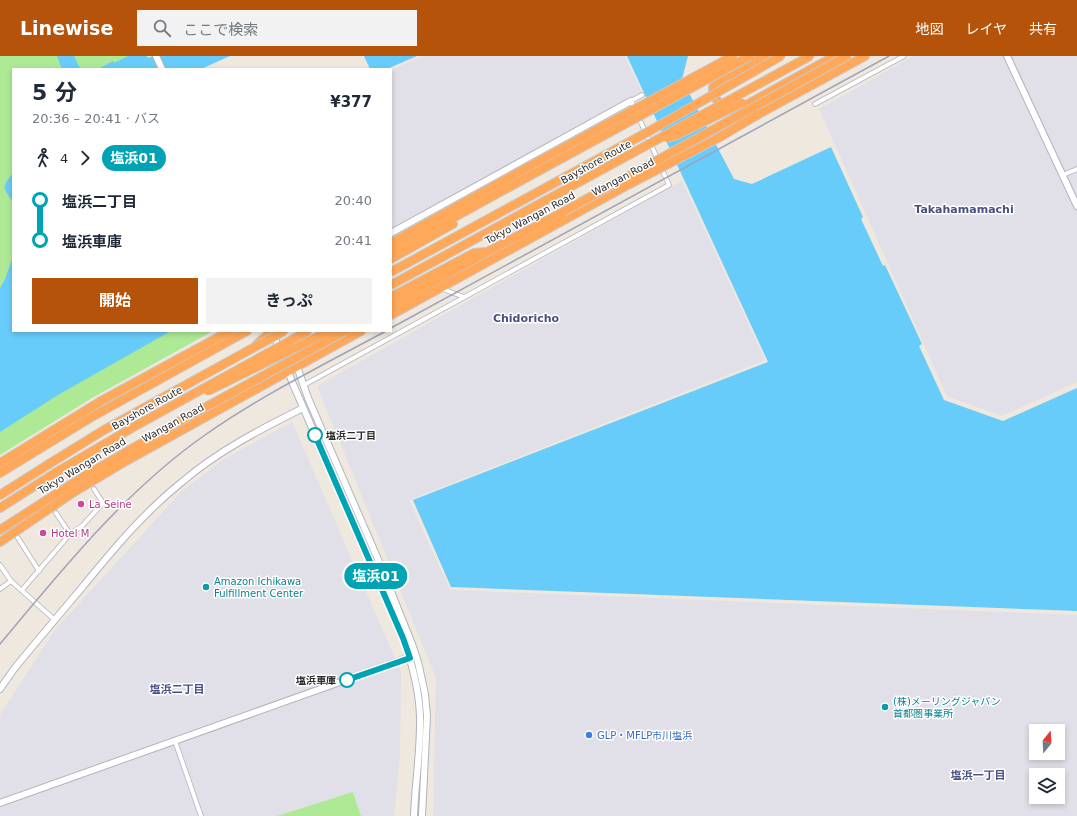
<!DOCTYPE html>
<html lang="ja">
<meta charset="utf-8">
<style>
body{margin:0;font-family:"DejaVu Sans","Noto Sans JP",sans-serif;background:#f2f2f3;color:#1f2937;height:100vh;display:flex;flex-direction:column;font-size:15px;white-space:nowrap}
*{box-sizing:border-box;margin:0}
p{font-size:13px;color:#747a83}
.icon{flex:none;width:22px;height:22px;fill:none;stroke:currentColor;stroke-width:2;stroke-linecap:round;stroke-linejoin:round}
.map{position:relative;flex:1;overflow:hidden}
.drawer{position:absolute;left:12px;top:12px;width:380px;height:264px;display:flex;flex-direction:column;background:#fff;border-radius:0px;box-shadow:0 2px 6px #0003}
.drawer>*{flex:none}
.badge{padding:0 8px;border-radius:13px;font-size:14px;line-height:26px}
.needle{width:26px;rotate:18deg}
.fabs{position:absolute;left:1029px;top:668px;display:grid;gap:8px}
.fabs a{display:grid;place-items:center;width:36px;height:36px;border-radius:0px;background:#fff;box-shadow:0 2px 6px #0003;font-size:20px}
.map>.badge{position:absolute;translate:-50% -50%;box-shadow:0 0 0 2px #fff}
.legs{display:flex;align-items:center;gap:6px;height:44px;padding:0 20px;font-size:13px}
.legs p{margin-inline-start:auto}
.summary{display:flex;align-items:center;justify-content:space-between;height:68px;padding:0 20px}
h1{font-size:22px;font-weight:700;line-height:30px}
.cta{display:flex;gap:8px;margin-top:auto;padding:8px 20px}
.cta a{flex:1;height:46px;border-radius:0px;background:#b45309;color:#fff;font-size:16px;font-weight:700;line-height:46px;text-align:center}
.cta a+a{background:#f2f2f3;color:#1f2937}
ul{padding:0 20px;list-style:none}
li{display:flex;align-items:center;gap:14px;height:40px;font-size:15px}
li i{display:grid;place-items:center;width:6px;height:100%;margin:0 5px;background:currentColor}
li i::after{content:'';width:10px;height:10px;margin:-5px;border:3px solid;border-radius:50%;background:#fff}
li p{margin-inline-start:auto}
li:first-child i{background:linear-gradient(#0000 50%,currentColor 0)}
li:last-child i{background:linear-gradient(currentColor 50%,#0000 0)}
header{display:flex;align-items:center;gap:24px;box-sizing:border-box;height:56px;padding:0 20px;background:#b45309;color:#fff}
header strong{font-size:19px}
nav{display:flex;gap:22px;margin-inline-start:auto;font-size:14px}
.search{width:280px;height:36px;background:#f2f2f3;display:flex;align-items:center;gap:10px;box-sizing:border-box;padding:0 14px;border-radius:0px;color:#747a83;font-size:15px}
.map>svg:first-child{display:block}
.industrial{fill:#e1dfe7;fill-rule:evenodd}
.green{fill:#aeea96}
.water{fill:#68ccfa}
.lines{fill:none;stroke-linecap:round;stroke-linejoin:round}
.street-casing{stroke:#b2b3c1;stroke-width:5.5}
.secondary-casing{stroke:#b2b3c1;stroke-width:8}
.highway-casing{stroke:#c8c8c8;stroke-width:10}
.street{stroke:#fff;stroke-width:4}
.secondary{stroke:#fff;stroke-width:6}
.highway{stroke:#ffa859;stroke-width:8}
.rail{stroke:#9fa2b8;stroke-width:1.5}
.highway-bridge-casing{stroke:#c8c8c8;stroke-width:10;stroke-linecap:butt}
.highway-bridge{stroke:#ffa859;stroke-width:8}
.line-1-casing{stroke:#fff;stroke-width:9}
.line-1{stroke:#00a3b4;stroke-width:6}
.stop-1-dot{fill:#fff;stroke:#00a3b4;stroke-width:2}
.hotel-dot{fill:#d1479c;stroke:#fff;stroke-width:1.5}
.culture-dot{fill:#0f9aa8;stroke:#fff;stroke-width:1.5}
.shop-dot{fill:#3f7fe0;stroke:#fff;stroke-width:1.5}
.labels{text-anchor:middle;dominant-baseline:central;stroke-width:3;stroke-linejoin:round;paint-order:stroke}
.street-label{font-size:10px;fill:#2c2c2c;stroke:#fff}
.stop-label{font-size:10px;font-weight:bold;fill:#2c2c2c;stroke:#fff;text-anchor:start}
.hotel-label{font-size:10px;fill:#b23c85;stroke:#fff;text-anchor:start}
.culture-label{font-size:10px;fill:#0d838f;stroke:#fff;text-anchor:start}
.shop-label{font-size:10px;fill:#366cbe;stroke:#fff;text-anchor:start}
.neighbourhood-label{font-size:11px;font-weight:bold;fill:#484f82;stroke:#fff}
</style>
<header>
<strong>Linewise</strong>
<div class="search"><svg class="icon" aria-label="search" viewBox="0 0 24 24"><circle cx="10" cy="10" r="6"/><path d="M15 15l6 6"/></svg>ここで検索</div>
<nav><a>地図</a><a>レイヤ</a><a>共有</a></nav>
</header>
<div class="map">
<svg width="1077" height="760" viewBox="0 0 1077 760">
<rect width="100%" height="100%" fill="#efe8de"/>
<path class="industrial" d="M423 0H625L642 37 391 173V14Z
M914 0H1077V326L1002 360 947 340 819 53Z
M682 125 765 304 409 444 450 534 1077 559V760H433L436 622 317 330ZM1036 675H1058V697H1036ZM1036 719H1058V741H1036Z
M292 366 401 616 400 700 394 760H0V659L55 574 180 437 221 405Z"/>
<path class="green" d="M0 0H148L153 13H13V275H213L92 342 0 399Z
M353 736 361 760H277Z"/>
<path class="water" d="M57 0H74L80 12 77 13H62Z
M128 0H146L148 2 153 0H230L201 13H98L113 5 114 7Z
M364 0H417L387 13H370Z
M627 0H688L681 27 689 37 734 123 752 128 831 91 863 161 861 163 883 210 885 209 922 288 919 290 944 344 1003 365 1077 332V555L451 531 413 444 768 306Z
M13 117V147C4 131 0 133 13 117Z
M13 201V275H171L58 339 0 376V232L5 223Z"/>
<g class="lines">
<defs>
<path id="street" d="M815 48 904 0
M635 53 631 45 642 39
M638 60 658 104
M1063 119 1077 113
M440 232 464 241
M304 329 669 129 661 111
M56 457 70 478
M18 482 39 515
M0 509 11 525 55 564
M0 533 11 525
M22 534 70 478 82 470 103 447 94 433
M175 685 201 760"/>
<path id="secondary" d="M156 0 162 13
M1007 0 1077 150
M391 177 631 45
M273 277 293 328 403 582C412 607 419 633 420 660 421 693 415 727 414 760
M293 299 308 342 380 508 412 588 418 606 425 638 427 660 422 760
M0 633 14 613C36 586 58 560 80 534 112 495 143 457 182 426 218 395 261 373 303 352
M0 747 413 600"/>
<path id="highway" d="M723 54 713 38V31L722 24 765 0
M737 54 835 0
M757 59 865 0
M391 187 539 105
M391 196 544 112
M391 203 453 168
M391 241 474 197 485 196
M391 250 489 195 563 156
M391 259 624 131
M256 289 272 275
M0 407 101 345 230 275
M0 417 90 362 247 275
M0 439 49 408
M0 452 55 417
M0 474 81 422 173 369
M0 486 74 436 126 405 361 275"/>
</defs>
<use href="#street" class="street-casing"/>
<use href="#secondary" class="secondary-casing"/>
<use href="#highway" class="highway-casing"/>
<use href="#street" class="street"/>
<use href="#secondary" class="secondary"/>
<use href="#highway" class="highway"/>
<path class="rail" d="M391 272 889 0
M0 588C62 514 125 435 205 379 262 339 325 308 386 275"/>
<defs>
<path id="highway-bridge" d="M667 82 677 79 742 47
M539 105 733 0
M544 112 750 0
M624 131 720 81 757 59
M563 156 847 0
M391 216 655 72 781 0
M391 229 810 0
M208 335 329 275
M173 369 345 275
M49 408 104 374 284 275
M55 417 137 369 308 275"/>
</defs>
<use href="#highway-bridge" class="highway-bridge-casing"/>
<use href="#highway-bridge" class="highway-bridge"/>
</g>
<g class="lines">
<defs>
<path id="line-1" d="M315 379 403 582 410 602 347 624"/>
</defs>
<use href="#line-1" class="line-1-casing"/>
<use href="#line-1" class="line-1"/>
</g>
<g class="stop-1-dot">
<circle cx="315" cy="379" r="7"/>
<circle cx="347" cy="624" r="7"/>
</g>
<g class="hotel-dot">
<circle cx="81" cy="448" r="4"/>
<circle cx="43" cy="477" r="4"/>
</g>
<g class="culture-dot">
<circle cx="206" cy="531" r="4"/>
<circle cx="885" cy="651" r="4"/>
</g>
<circle class="shop-dot" cx="589" cy="679" r="4"/>
<g class="labels">
<g class="street-label">
<text transform="translate(596 106) rotate(-29)">Bayshore Route</text>
<text transform="translate(623 121) rotate(-28)">Wangan Road</text>
<text transform="translate(530 162) rotate(-28)">Tokyo Wangan Road</text>
<text transform="translate(147 352) rotate(-29)">Bayshore Route</text>
<text transform="translate(173 367) rotate(-29)">Wangan Road</text>
<text transform="translate(82 410) rotate(-31)">Tokyo Wangan Road</text>
</g>
<g class="stop-label">
<text x="326" y="379">塩浜二丁目</text>
<text x="336" y="624" text-anchor="end">塩浜車庫</text>
</g>
<g class="hotel-label">
<text x="89" y="448">La Seine</text>
<text x="51" y="477">Hotel M</text>
</g>
<g class="culture-label">
<text x="214" y="525">Amazon Ichikawa<tspan x="214" dy="12">Fulfillment Center</tspan></text>
<text x="893" y="645">(株)メーリングジャパン<tspan x="893" dy="12">首都圏事業所</tspan></text>
</g>
<g class="shop-label">
<text x="597" y="679">GLP・MFLP市川塩浜</text>
</g>
<g class="neighbourhood-label">
<text x="964" y="153">Takahamamachi</text>
<text x="526" y="262">Chidoricho</text>
<text x="177" y="633">塩浜二丁目</text>
<text x="978" y="719">塩浜一丁目</text>
</g>
</g>
</svg>
<div class="fabs">
<a><svg class="needle" viewBox="-14 -14 28 28"><path d="M0-13l5 13h-10z" fill="#e53935"/><path d="M0 13l5-13h-10z" fill="#747a83"/></svg></a>
<a><svg class="icon" aria-label="layers" viewBox="0 0 24 24"><path d="M12 4l9 5-9 5-9-5zM3 14l9 5 9-5"/></svg></a>
</div>
<b class="badge" style="left:376px;top:520px;background:#00a3b4;color:#fff">塩浜01</b>
<section class="drawer">
<div class="summary"><div><h1>5 分</h1><p>20:36 – 20:41 · バス</p></div><b>¥377</b></div>
<div class="legs"><svg class="icon" aria-label="walk" viewBox="0 0 24 24"><circle cx="13" cy="4" r="2"/><path d="M13 8l-2 6 4 7M11 14l-3 7M7 12l3-4h3l4 4"/></svg>4<svg class="icon" aria-label="forward" viewBox="0 0 24 24"><path d="M9 5l7 7-7 7"/></svg><b class="badge" style="background:#00a3b4;color:#fff">塩浜01</b></div>
<ul>
<li><i style="color:#00a3b4"></i><b>塩浜二丁目</b><p>20:40</p></li>
<li><i style="color:#00a3b4"></i><b>塩浜車庫</b><p>20:41</p></li>
</ul>
<div class="cta"><a>開始</a><a>きっぷ</a></div>
</section>
</div>
